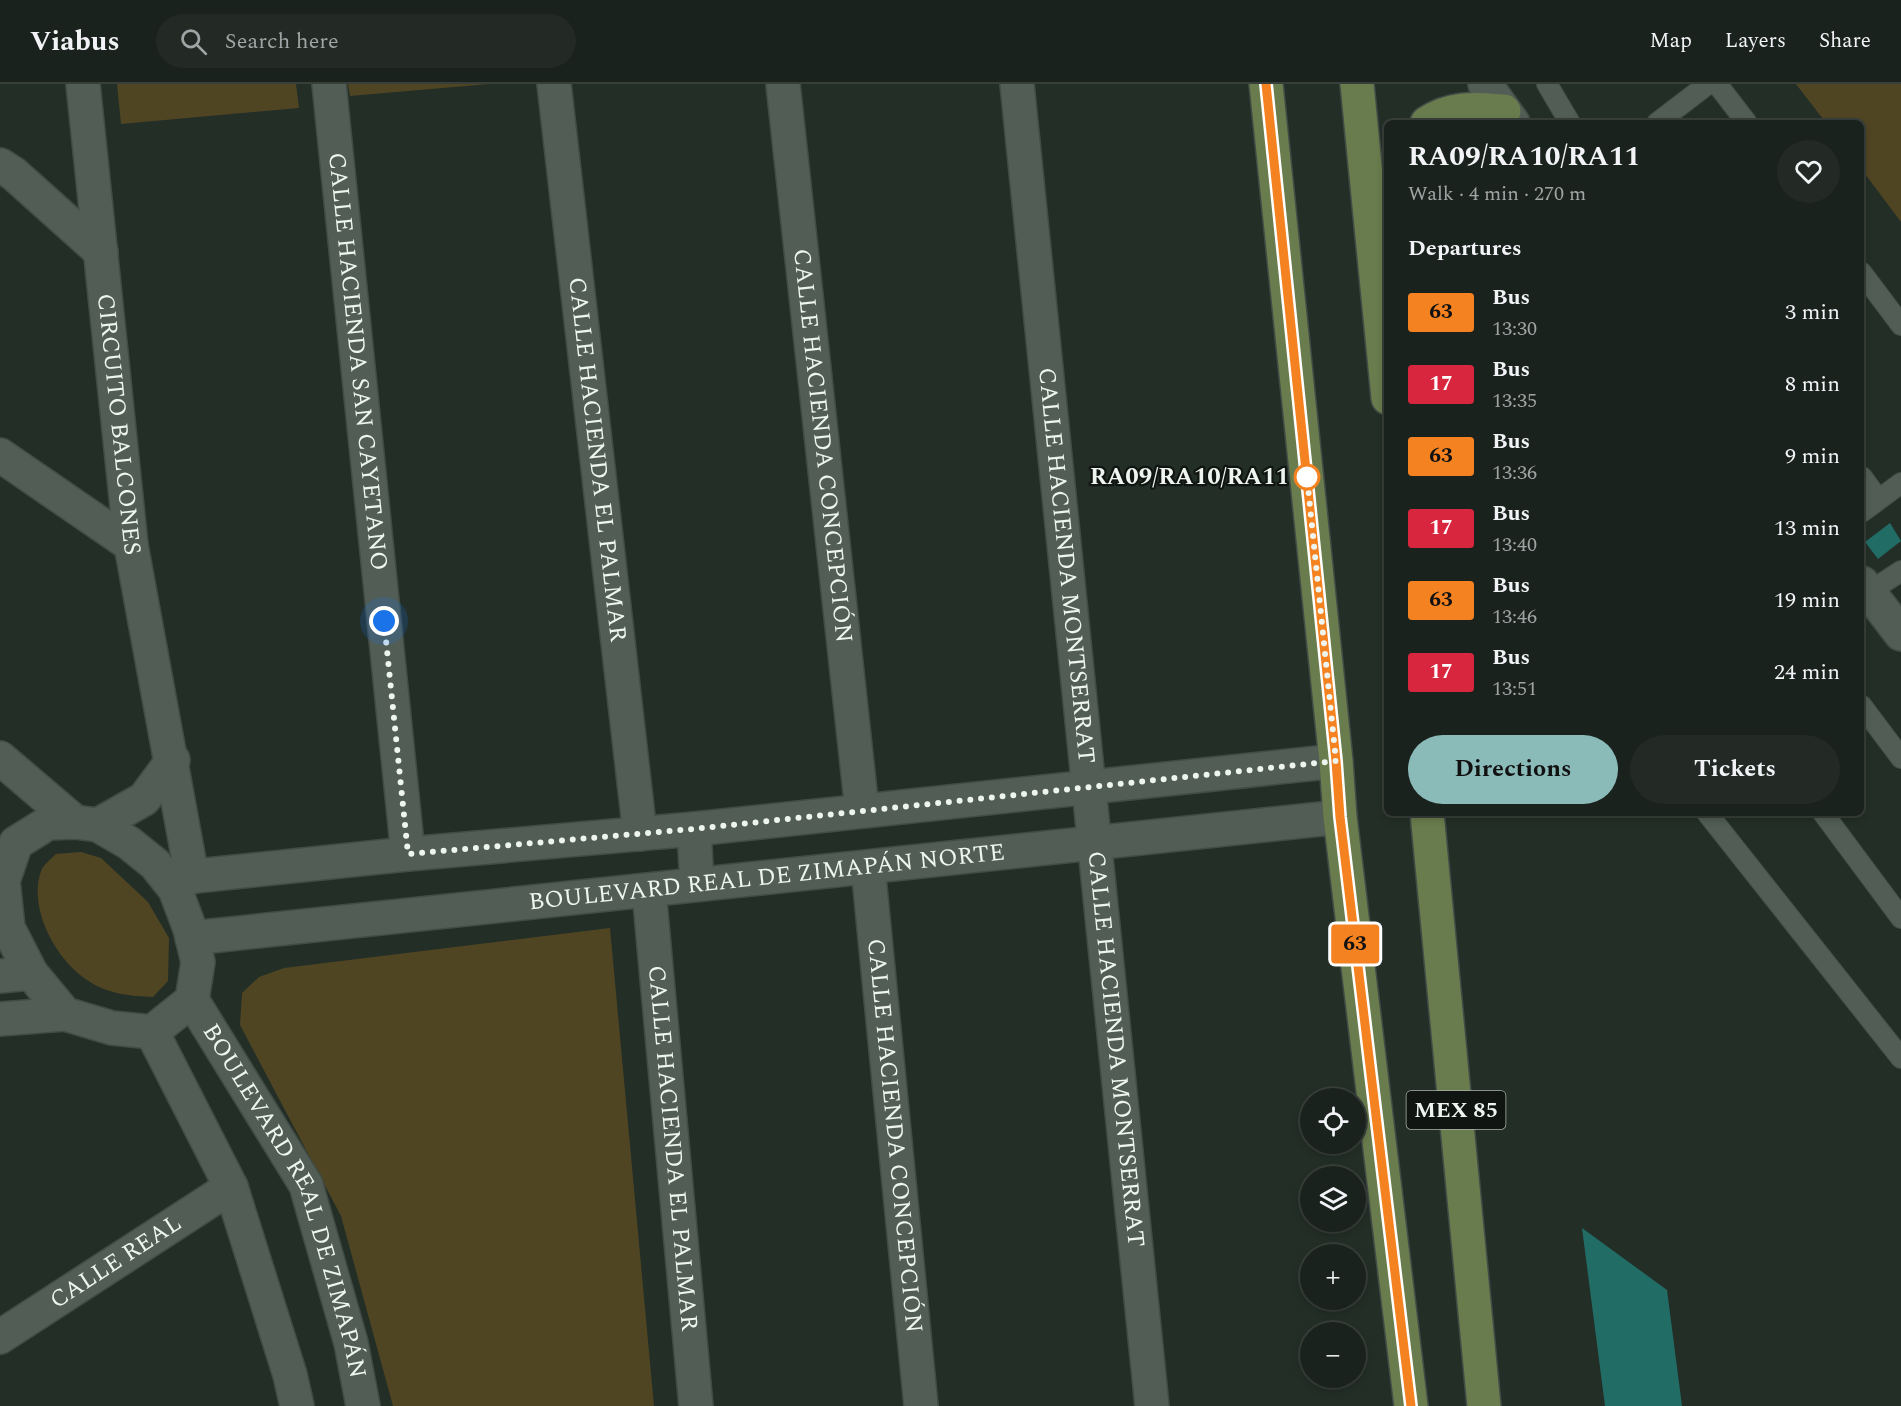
<!DOCTYPE html>
<meta charset="utf-8">
<style>
body{margin:0;font-family:Spectral,serif;background:#232a26;color:#f1f3f6;height:100vh;display:flex;flex-direction:column;font-size:22px;white-space:nowrap}
*{box-sizing:border-box;margin:0}
p{font-size:20px;color:#9fa4a4}
.icon{flex:none;width:33px;height:33px;fill:none;stroke:currentColor;stroke-width:2;stroke-linecap:round;stroke-linejoin:round}
.map{position:relative;flex:1;overflow:hidden}
.sheet{position:absolute;left:1384px;top:36px;width:480px;height:696px;display:flex;flex-direction:column;background:#1a221d;border-radius:9px;box-shadow:0 3px 9px #0003,0 0 0 2px #383f3b}
.sheet>*{flex:none}
.badge{padding:0 12px;border-radius:4px;font-size:21px;line-height:39px}
.buttons{position:absolute;left:1300px;top:1004px;display:grid;gap:12px}
.buttons a{display:grid;place-items:center;width:66px;height:66px;border-radius:50%;background:#1a221d;box-shadow:0 3px 9px #0003,0 0 0 2px #383f3b;font-size:30px}
.you{position:absolute;width:30px;height:30px;margin:-15px;border:4px solid #fff;border-radius:50%;background:#1a73e8;box-shadow:0 0 0 9px #1a73e833}
.map>.badge{position:absolute;translate:-50% -50%;box-shadow:0 0 0 3px #fff}
h2{padding:0 24px;font-size:22px;line-height:54px}
.round{display:grid;place-items:center;flex:none;width:63px;height:63px;border-radius:32px;background:#232a26}
.head{display:flex;align-items:center;justify-content:space-between;height:102px;padding:0 24px}
h1{font-size:28px;font-weight:700;line-height:45px}
.action{display:flex;gap:12px;margin-top:auto;padding:12px 24px}
.action a{flex:1;height:69px;border-radius:36px;background:#8bbbb9;color:#111;font-size:24px;font-weight:700;line-height:69px;text-align:center}
.action a+a{background:#232a26;color:#f1f3f6}
ul{padding:0;list-style:none}
li{display:flex;align-items:center;gap:18px;height:72px;padding:0 24px}
li div{flex:1}
li b{display:block;font-size:22px}
li em{font-style:normal}
li .badge{min-width:66px;font-weight:700;text-align:center}
header{display:flex;align-items:center;gap:36px;box-sizing:border-box;height:84px;padding:0 30px;background:#1a221d;border-bottom:2px solid #383f3b}
header strong{font-size:28px}
nav{display:flex;gap:33px;margin-inline-start:auto;font-size:21px}
.search{width:420px;height:54px;background:#232a26;display:flex;align-items:center;gap:15px;box-sizing:border-box;padding:0 21px;border-radius:33px;color:#9fa4a4;font-size:22px}
.map>svg:first-child{display:block}
.green{fill:#4f4523}
.building{fill:#226c66}
.lines{fill:none;stroke-linecap:round;stroke-linejoin:round}
.lane-casing{stroke:#424c46;stroke-width:22}
.street-casing{stroke:#424c46;stroke-width:36}
.primary-casing{stroke:#424c46;stroke-width:36}
.lane{stroke:#515d55;stroke-width:20}
.street{stroke:#515d55;stroke-width:33}
.primary{stroke:#697c4d;stroke-width:33}
.line-casing{stroke:#fff;stroke-width:14}
.line{stroke:#f58220;stroke-width:9}
.walk{stroke:#eef5f0;stroke-width:6;stroke-dasharray:0 10.8}
.stop-dot{fill:#fff;stroke:#f58220;stroke-width:3}
.labels{text-anchor:middle;dominant-baseline:central;stroke-width:4.5;stroke-linejoin:round;paint-order:stroke}
.shield{fill:#101511;stroke:#abb2ad;stroke-width:1.5}
.shield-label{font-size:22px;font-weight:bold;fill:#eef5f0}
.street-label{font-size:24px;fill:#eef5f0;stroke:#101511}
.stop-label{font-size:24px;font-weight:bold;fill:#eef5f0;stroke:#101511;text-anchor:end}
</style>
<header>
<strong>Viabus</strong>
<div class="search"><svg class="icon" aria-label="search" viewBox="0 0 24 24"><circle cx="10" cy="10" r="6"/><path d="M15 15l6 6"/></svg>Search here</div>
<nav><a>Map</a><a>Layers</a><a>Share</a></nav>
</header>
<div class="map">
<svg width="1901" height="1322" viewBox="0 0 1901 1322">
<rect width="100%" height="100%" fill="#232e27"/>
<path class="green" d="M117 0H296L299 24 121 40Z
M348 0H489L350 12Z
M1796 0H1901V138L1862 86V39H1826Z
M81 768 101 774 148 818 169 854 168 897 153 913C130 912 107 910 87 896 55 875 28 824 41 787 43 781 51 775 56 770Z
M610 844 654 1322H393L341 1132 240 941 242 909 259 893 284 884Z"/>
<path class="building" d="M1890 439 1901 457 1878 475 1865 458Z
M1582 1144 1667 1206 1682 1322H1605Z"/>
<g class="lines">
<defs>
<path id="lane" d="M1547 0 1570 39
M1717 0 1747 39
M1657 39 1708 0
M1862 189 1901 241
M1862 393 1878 415
M1862 428 1901 399
M1869 508 1901 487
M1862 622 1901 674
M1707 729 1901 974
M1823 729 1901 834"/>
<g id="street">
<path id="s1" d="M83 0 131 461 192 793"/>
<path id="s2" d="M329 0 408 770"/>
<path id="s3" d="M554 0 640 750"/>
<path id="s4" d="M783 0 862 726"/>
<path id="s5" d="M1017 0 1152 1322"/>
<path d="M1485 0 1513 39"/>
<path d="M0 81 14 90 101 168"/>
<path d="M0 371 131 461"/>
<path d="M1862 499 1901 550"/>
<path d="M0 674 75 738"/>
<path d="M75 738 98 741 129 759 155 780 175 805 190 845 198 878 192 916 152 948 112 944 65 930 31 889 8 844 3 797 16 759 48 739Z"/>
<path d="M98 741 144 715 173 676"/>
<path d="M694 745 697 800"/>
<path id="s6" d="M868 783 921 1322"/>
<path d="M167 795 408 770 694 745 1336 677"/>
<path id="s7" d="M649 807 696 1322"/>
<path id="s8" d="M192 854 1340 733"/>
<path d="M0 892 31 889"/>
<path id="s9" d="M192 916 306 1101 351 1259 363 1322"/>
<path d="M0 935 65 930"/>
<path d="M152 948 231 1103 290 1291 297 1322"/>
<path id="s10" d="M0 1253 231 1103"/>
</g>
<path id="primary" d="M1266 0 1336 677 1340 733 1411 1322
M1357 0 1388 314
M1427 39C1452 22 1476 25 1504 27
M1427 729 1484 1322"/>
</defs>
<use href="#lane" class="lane-casing"/>
<use href="#street" class="street-casing"/>
<use href="#primary" class="primary-casing"/>
<use href="#lane" class="lane"/>
<use href="#street" class="street"/>
<use href="#primary" class="primary"/>
</g>
<g class="lines">
<defs>
<path id="line" d="M1266 0 1336 677 1340 733 1411 1322"/>
</defs>
<use href="#line" class="line-casing"/>
<use href="#line" class="line"/>
<path class="walk" d="M384 537 408 770 693 745 1336 677 1307 393"/>
</g>
<circle class="stop-dot" cx="1307" cy="393" r="12"/>
<g class="labels">
<rect class="shield" x="1406.5" y="1007" width="99" height="38" rx="4.5"/>
<g class="shield-label">
<text x="1456" y="1026">MEX 85</text>
</g>
<g class="street-label">
<text stroke="none"><textPath href="#s2" startOffset="279">CALLE HACIENDA SAN CAYETANO</textPath></text>
<text stroke="none"><textPath href="#s1" startOffset="342">CIRCUITO BALCONES</textPath></text>
<text stroke="none"><textPath href="#s4" startOffset="364">CALLE HACIENDA CONCEPCIÓN</textPath></text>
<text stroke="none"><textPath href="#s3" startOffset="378">CALLE HACIENDA EL PALMAR</textPath></text>
<text stroke="none"><textPath href="#s5" startOffset="484">CALLE HACIENDA MONTSERRAT</textPath></text>
<text stroke="none"><textPath href="#s8" startOffset="578">BOULEVARD REAL DE ZIMAPÁN NORTE</textPath></text>
<text stroke="none"><textPath href="#s5" startOffset="970">CALLE HACIENDA MONTSERRAT</textPath></text>
<text stroke="none"><textPath href="#s6" startOffset="270">CALLE HACIENDA CONCEPCIÓN</textPath></text>
<text stroke="none"><textPath href="#s7" startOffset="258">CALLE HACIENDA EL PALMAR</textPath></text>
<text stroke="none"><textPath href="#s9" startOffset="224">BOULEVARD REAL DE ZIMAPÁN</textPath></text>
<text stroke="none"><textPath href="#s10" startOffset="138">CALLE REAL</textPath></text>
</g>
<g class="stop-label">
<text x="1289" y="393">RA09/RA10/RA11</text>
</g>
</g>
</svg>
<div class="buttons">
<a><svg class="icon" aria-label="locate" viewBox="0 0 24 24"><circle cx="12" cy="12" r="6"/><path d="M12 2v4M12 18v4M2 12h4M18 12h4"/></svg></a>
<a><svg class="icon" aria-label="layers" viewBox="0 0 24 24"><path d="M12 4l9 5-9 5-9-5zM3 14l9 5 9-5"/></svg></a>
<a>+</a>
<a>−</a>
</div>
<div class="you" style="left:384px;top:537px"></div>
<b class="badge" style="left:1355px;top:860px;background:#f58220;color:#111">63</b>
<section class="sheet">
<div class="head"><div><h1>RA09/RA10/RA11</h1><p>Walk · 4 min · 270 m</p></div><a class="round"><svg class="icon" aria-label="heart" viewBox="0 0 24 24"><path d="M12 20l-8-8c-3-5 5-10 8-4 3-6 11-1 8 4z"/></svg></a></div>
<h2>Departures</h2>
<ul>
<li><span class="badge" style="background:#f58220;color:#111">63</span><div><b>Bus</b><p>13:30</p></div><em>3 min</em></li>
<li><span class="badge" style="background:#d7263d;color:#fff">17</span><div><b>Bus</b><p>13:35</p></div><em>8 min</em></li>
<li><span class="badge" style="background:#f58220;color:#111">63</span><div><b>Bus</b><p>13:36</p></div><em>9 min</em></li>
<li><span class="badge" style="background:#d7263d;color:#fff">17</span><div><b>Bus</b><p>13:40</p></div><em>13 min</em></li>
<li><span class="badge" style="background:#f58220;color:#111">63</span><div><b>Bus</b><p>13:46</p></div><em>19 min</em></li>
<li><span class="badge" style="background:#d7263d;color:#fff">17</span><div><b>Bus</b><p>13:51</p></div><em>24 min</em></li>
</ul>
<div class="action"><a>Directions</a><a>Tickets</a></div>
</section>
</div>
